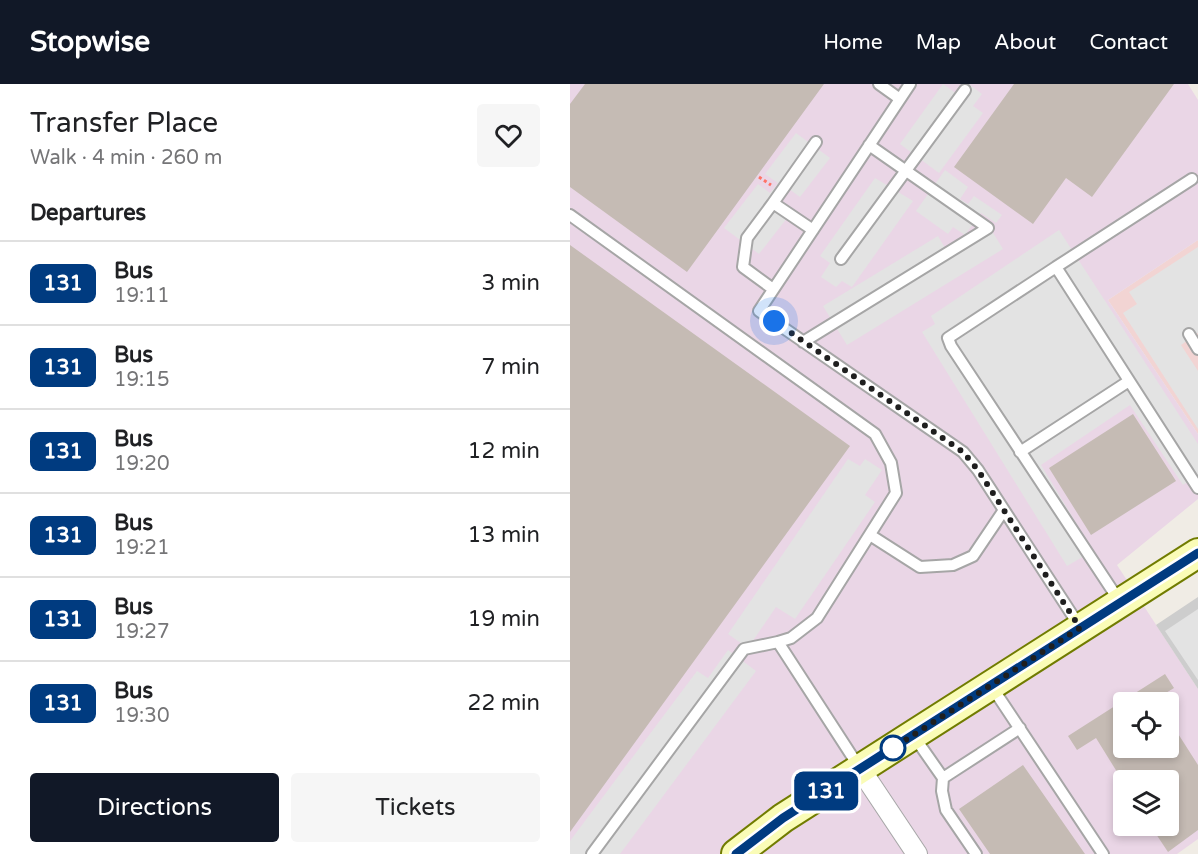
<!DOCTYPE html>
<meta charset="utf-8">
<style>
body{margin:0;font-family:"Varela Round",sans-serif;background:#f6f6f6;color:#202124;height:100vh;display:flex;flex-direction:column;font-size:22px;white-space:nowrap}
*{box-sizing:border-box;margin:0}
p{font-size:20px;color:#757577}
.icon{flex:none;width:33px;height:33px;fill:none;stroke:currentColor;stroke-width:2;stroke-linecap:round;stroke-linejoin:round}
.map{position:relative;flex:1;overflow:hidden}
.side{display:flex;flex-direction:column;background:#fff;width:570px}
.side>*{flex:none}
.badge{padding:0 12px;border-radius:9px;font-size:21px;line-height:39px}
.buttons{position:absolute;left:543px;top:608px;display:grid;gap:12px}
.buttons a{display:grid;place-items:center;width:66px;height:66px;border-radius:6px;background:#fff;box-shadow:0 3px 9px #0003;font-size:30px}
.you{position:absolute;width:30px;height:30px;margin:-15px;border:4px solid #fff;border-radius:50%;background:#1a73e8;box-shadow:0 0 0 9px #1a73e833}
.map>.badge{position:absolute;translate:-50% -50%;box-shadow:0 0 0 3px #fff}
h2{padding:0 30px;font-size:22px;line-height:54px}
.round{display:grid;place-items:center;flex:none;width:63px;height:63px;border-radius:6px;background:#f6f6f6}
.head{display:flex;align-items:center;justify-content:space-between;height:102px;padding:0 30px}
h1{font-size:28px;font-weight:600;line-height:45px}
.cta{display:flex;gap:12px;margin-top:auto;padding:12px 30px}
.cta a{flex:1;height:69px;border-radius:6px;background:#111827;color:#fff;font-size:24px;font-weight:600;line-height:69px;text-align:center}
.cta a+a{background:#f6f6f6;color:#202124}
ul{padding:0;list-style:none}
li{display:flex;align-items:center;gap:18px;height:84px;padding:0 30px;border-top:2px solid #e0e0e0}
li div{flex:1}
li b{display:block;font-size:22px}
li em{font-style:normal}
li .badge{min-width:66px;font-weight:700;text-align:center}
header{display:flex;align-items:center;gap:36px;box-sizing:border-box;height:84px;padding:0 30px;background:#111827;color:#fff}
header strong{font-size:28px}
nav{display:flex;gap:33px;margin-inline-start:auto;font-size:21px}
main{display:flex;flex:1;min-height:0}
.map>svg:first-child{display:block}
.commercial{fill:#f2d4d3}
.industrial{fill:#ead6e6;fill-rule:evenodd}
.religious{fill:#cdcdcd}
.parking{fill:#e3e3e3}
.building{fill:#c5bbb4}
.lines{fill:none;stroke-linecap:round;stroke-linejoin:round}
.lane-casing{stroke:#a6a6a6;stroke-width:14}
.street-casing{stroke:#a6a6a6;stroke-width:22}
.secondary-casing{stroke:#717c00;stroke-width:32}
.path{stroke:#ff7367;stroke-width:3;stroke-dasharray:3 3;stroke-linecap:butt}
.lane{stroke:#fff;stroke-width:10}
.street{stroke:#fff;stroke-width:20}
.secondary{stroke:#fafcb7;stroke-width:28}
.line-casing{stroke:#fff;stroke-width:14}
.line{stroke:#003b80;stroke-width:9}
.walk{stroke:#1f1f1f;stroke-width:6;stroke-dasharray:0 10.8}
.stop-dot{fill:#fff;stroke:#003b80;stroke-width:3}
</style>
<header>
<strong>Stopwise</strong>
<nav><a>Home</a><a>Map</a><a>About</a><a>Contact</a></nav>
</header>
<main>
<section class="side">
<div class="head"><div><h1>Transfer Place</h1><p>Walk · 4 min · 260 m</p></div><a class="round"><svg class="icon" aria-label="heart" viewBox="0 0 24 24"><path d="M12 20l-8-8c-3-5 5-10 8-4 3-6 11-1 8 4z"/></svg></a></div>
<h2>Departures</h2>
<ul>
<li><span class="badge" style="background:#003b80;color:#fff">131</span><div><b>Bus</b><p>19:11</p></div><em>3 min</em></li>
<li><span class="badge" style="background:#003b80;color:#fff">131</span><div><b>Bus</b><p>19:15</p></div><em>7 min</em></li>
<li><span class="badge" style="background:#003b80;color:#fff">131</span><div><b>Bus</b><p>19:20</p></div><em>12 min</em></li>
<li><span class="badge" style="background:#003b80;color:#fff">131</span><div><b>Bus</b><p>19:21</p></div><em>13 min</em></li>
<li><span class="badge" style="background:#003b80;color:#fff">131</span><div><b>Bus</b><p>19:27</p></div><em>19 min</em></li>
<li><span class="badge" style="background:#003b80;color:#fff">131</span><div><b>Bus</b><p>19:30</p></div><em>22 min</em></li>
</ul>
<div class="cta"><a>Directions</a><a>Tickets</a></div>
</section>
<div class="map">
<svg width="628" height="770" viewBox="0 0 628 770">
<rect width="100%" height="100%" fill="#f0ece5"/>
<path class="commercial" d="M628 156V350L538 216Z"/>
<path class="industrial" d="M0 0H618L628 16V156L538 216 628 350V415L547 481 628 605V755L607 770H0ZM554 618H598V663H554ZM554 696H598V741H554Z"/>
<path class="religious" d="M628 513V605L586 541Z"/>
<path class="parking" d="M373 0 387 10 394 0H399L412 10 403 22 413 29 369 89 330 60Z
M226 49 260 74 230 113 219 105 208 119 221 129 189 170 154 144 188 100 200 109 208 99 195 90Z
M375 86 398 103 390 115 398 120 404 112 432 131 426 139 411 129 395 151 383 143 378 150 346 127Z
M305 94 343 117 282 203 272 197 266 203 251 193 260 179 250 172Z
M417 139 433 165 277 261 253 222 368 152 375 164Z
M489 146 628 360V391L613 401 560 321 471 381 523 467 497 482 352 248 365 240 361 232Z
M628 163V249L611 261 628 287V345L553 229 567 220 559 208Z
M278 375 290 382 295 375 312 386 295 411 305 418 225 535 206 523 178 564 158 550Z
M628 525V596L595 547Z
M158 566 186 587 50 770H0V757L127 587 138 594Z"/>
<path class="building" d="M15 0H254L117 188 0 103V20Z
M444 0H604L522 113 496 94 463 140 384 83Z
M0 161 280 362 0 748Z
M563 330 606 397 521 451 479 384Z
M595 590 604 604 581 618H554V663H598V634L628 681V746L598 768 580 741H598V696H552L526 654 507 666 498 652Z
M453 681 515 770H420L389 725Z"/>
<g class="lines">
<defs>
<path id="lane" d="M309 0 330 15
M340 0 189 227 393 368 408 386 510 543
M203 119 177 154 173 183 203 205
M0 131 305 350 321 379 326 409 247 534 221 554 208 558 289 683
M243 146 203 119 246 58
M271 175 395 6
M486 183 622 95
M619 250 628 265
M233 258 418 144 299 61
M450 368 559 297
M300 451 350 483 383 481 403 472 434 426
M550 518 381 262 378 254 486 183 628 404
M422 603 533 770
M343 651 373 694 372 707 376 726 406 770
M373 694 450 644
M22 770 174 565 208 558"/>
<path id="street" d="M291 686 347 770"/>
<path id="secondary" d="M166 770 213 734 628 469"/>
</defs>
<use href="#lane" class="lane-casing"/>
<use href="#street" class="street-casing"/>
<use href="#secondary" class="secondary-casing"/>
<path class="path" d="M189 93 201 101"/>
<use href="#lane" class="lane"/>
<use href="#street" class="street"/>
<use href="#secondary" class="secondary"/>
</g>
<g class="lines">
<defs>
<path id="line" d="M166 770 213 734 628 469"/>
</defs>
<use href="#line" class="line-casing"/>
<use href="#line" class="line"/>
<path class="walk" d="M204 237 393 368 408 386 510 544 323 664"/>
</g>
<circle class="stop-dot" cx="323" cy="664" r="12"/>
</svg>
<div class="buttons">
<a><svg class="icon" aria-label="locate" viewBox="0 0 24 24"><circle cx="12" cy="12" r="6"/><path d="M12 2v4M12 18v4M2 12h4M18 12h4"/></svg></a>
<a><svg class="icon" aria-label="layers" viewBox="0 0 24 24"><path d="M12 4l9 5-9 5-9-5zM3 14l9 5 9-5"/></svg></a>
</div>
<div class="you" style="left:204px;top:237px"></div>
<b class="badge" style="left:256px;top:707px;background:#003b80;color:#fff">131</b>
</div>
</main>
